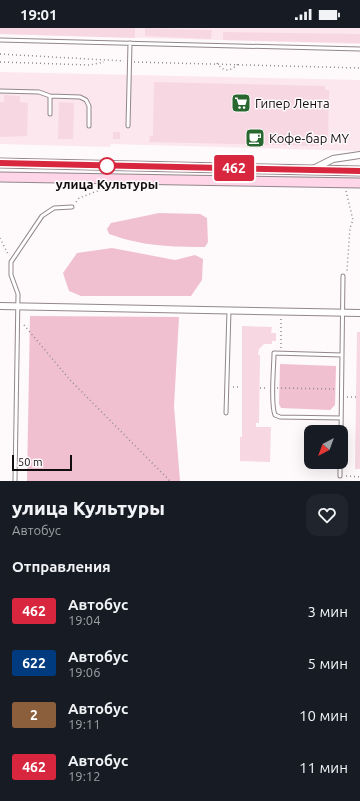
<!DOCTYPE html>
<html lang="ru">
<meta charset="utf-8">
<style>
body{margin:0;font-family:Ubuntu,sans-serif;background:#20242c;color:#f1f3f6;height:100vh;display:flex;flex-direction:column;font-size:15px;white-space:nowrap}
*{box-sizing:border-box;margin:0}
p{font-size:13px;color:#9ea1a6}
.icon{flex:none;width:22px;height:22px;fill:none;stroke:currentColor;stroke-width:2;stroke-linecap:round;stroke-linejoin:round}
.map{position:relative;height:453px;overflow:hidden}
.details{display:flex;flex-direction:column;background:#171b24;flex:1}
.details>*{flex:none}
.badge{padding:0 8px;border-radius:3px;font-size:14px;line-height:26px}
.needle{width:26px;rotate:221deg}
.tools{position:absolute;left:304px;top:397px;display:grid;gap:8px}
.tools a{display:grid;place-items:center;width:44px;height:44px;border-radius:8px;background:#171b24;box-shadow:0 4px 16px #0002;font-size:20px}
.scale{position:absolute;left:12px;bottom:10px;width:60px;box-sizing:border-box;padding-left:4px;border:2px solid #120e10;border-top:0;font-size:11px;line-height:14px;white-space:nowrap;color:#120e10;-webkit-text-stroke:3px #fef9fa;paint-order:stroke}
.map>.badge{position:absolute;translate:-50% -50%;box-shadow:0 0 0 2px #fff}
h2{padding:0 12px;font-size:15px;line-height:36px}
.round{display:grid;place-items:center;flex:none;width:42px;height:42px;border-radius:12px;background:#20242c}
.overview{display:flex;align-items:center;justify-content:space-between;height:68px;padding:0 12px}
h1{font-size:19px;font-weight:800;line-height:30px}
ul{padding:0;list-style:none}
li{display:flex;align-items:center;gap:12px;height:52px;padding:0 12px}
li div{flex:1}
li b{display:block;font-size:15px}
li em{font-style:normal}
li .badge{min-width:44px;font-weight:700;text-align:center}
.status{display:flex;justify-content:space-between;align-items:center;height:28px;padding:0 20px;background:#171b24;direction:ltr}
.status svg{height:11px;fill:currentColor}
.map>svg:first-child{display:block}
.built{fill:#fce7ee}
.green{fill:#f0c0d1}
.building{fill:#f7d7e2}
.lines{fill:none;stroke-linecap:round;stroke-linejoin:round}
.lane-casing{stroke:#92878b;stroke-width:5}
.street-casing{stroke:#92878b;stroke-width:8}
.secondary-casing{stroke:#92878b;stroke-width:11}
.path{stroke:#908b8d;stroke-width:1.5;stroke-dasharray:1 3;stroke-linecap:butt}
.lane{stroke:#fff;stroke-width:3}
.street{stroke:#fff;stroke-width:6}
.secondary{stroke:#fed6e7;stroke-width:9}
.line-casing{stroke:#fff;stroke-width:9}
.line{stroke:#d7263d;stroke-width:6}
.stop-dot{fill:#fff;stroke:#d7263d;stroke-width:2}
.labels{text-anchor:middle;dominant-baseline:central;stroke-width:3;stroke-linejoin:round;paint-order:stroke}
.poi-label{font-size:13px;fill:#120e10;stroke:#fef9fa;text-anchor:start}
.stop-label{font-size:13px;font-weight:bold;fill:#120e10;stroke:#fef9fa}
</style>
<div class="status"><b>19:01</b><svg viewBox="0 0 49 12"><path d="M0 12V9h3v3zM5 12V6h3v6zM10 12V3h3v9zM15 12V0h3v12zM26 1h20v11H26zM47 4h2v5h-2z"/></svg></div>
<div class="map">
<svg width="360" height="453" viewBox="0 0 360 453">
<rect width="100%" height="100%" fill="#fef9fa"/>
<path class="built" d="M0 0H360V16L0 6Z
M0 44 360 52V123L111 116 110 119 0 116Z"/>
<path class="green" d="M159 185 200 186 207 190 208 214 205 219C170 219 142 218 109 206L107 201 111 195Z
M112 220 175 232 195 227 203 231 202 252 191 268H81L69 263 63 245 77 225Z
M30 288 179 289 174 378 180 453H27Z
M280 336 336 338 335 377 330 382 281 380 279 376Z"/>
<path class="building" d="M0 0H135V10L0 6Z
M145 0 212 2 211 11 145 8Z
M223 4 360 6V15L223 12Z
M154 54 325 58V62H329L328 112H325V118L149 114 150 108H153Z
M4 67 20 68V74L28 75 27 108 0 109V74H4Z
M59 74 74 75 73 111H58Z
M113 104H120V111H113Z
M242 298 272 299 271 305H276V313H272V316H264L259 321 258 327H260L259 395H256V399H271L270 434 240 433V409H242Z
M357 304H360V441H355Z"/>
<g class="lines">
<defs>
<path id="lane" d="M0 12 360 21
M0 63 39 64 50 68 80 69 86 72 89 78V98
M50 86V68
M128 98 130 15
M226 385 229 282
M341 390 280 389 275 387C270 375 274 340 274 325L342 327
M341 404 343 248
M340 448V434
M15 453 18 266 11 247V234L42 188 54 180 72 179"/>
<path id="street" d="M313 141 333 131 360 127
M0 278 360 285"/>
<path id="secondary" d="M0 135 360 143
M0 149 360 155"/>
</defs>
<use href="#lane" class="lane-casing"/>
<use href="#street" class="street-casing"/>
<use href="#secondary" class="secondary-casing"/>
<path class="path" d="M0 26 124 33
M0 34 90 37 104 34
M134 34 360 40
M217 35C223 44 230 44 238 36
M346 163 353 192 350 200 347 243
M76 174 79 170 100 162
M0 210 9 228
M24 297 70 352 170 453
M281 320V289
M233 359H241
M260 360H268
M277 360 336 361
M347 369H356
M346 448 360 449"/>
<use href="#lane" class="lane"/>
<use href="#street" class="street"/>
<use href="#secondary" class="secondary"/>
</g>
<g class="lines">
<defs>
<path id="line" d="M0 135 360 143"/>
</defs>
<use href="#line" class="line-casing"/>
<use href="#line" class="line"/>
</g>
<defs>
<symbol id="supermarket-square" viewBox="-11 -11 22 22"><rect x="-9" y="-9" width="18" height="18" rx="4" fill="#28672f" stroke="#fef9fa"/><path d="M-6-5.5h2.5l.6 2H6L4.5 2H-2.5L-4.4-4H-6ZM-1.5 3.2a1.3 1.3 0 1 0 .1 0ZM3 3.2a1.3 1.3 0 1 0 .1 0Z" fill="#fff"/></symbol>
<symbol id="cafe-square" viewBox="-11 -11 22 22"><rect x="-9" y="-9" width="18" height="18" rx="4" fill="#28672f" stroke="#fef9fa"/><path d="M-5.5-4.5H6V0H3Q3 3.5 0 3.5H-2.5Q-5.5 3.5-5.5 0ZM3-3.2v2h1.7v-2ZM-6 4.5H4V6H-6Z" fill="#fff"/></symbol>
</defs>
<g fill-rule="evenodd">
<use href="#supermarket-square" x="230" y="64" width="22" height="22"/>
<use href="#cafe-square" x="244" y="99" width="22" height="22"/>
</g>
<circle class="stop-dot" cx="107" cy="138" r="8"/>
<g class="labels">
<g class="poi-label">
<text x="255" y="75">Гипер Лента</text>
<text x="269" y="110">Кофе-бар MY</text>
</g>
<g class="stop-label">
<text x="107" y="156">улица Культуры</text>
</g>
</g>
</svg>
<div class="tools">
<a><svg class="needle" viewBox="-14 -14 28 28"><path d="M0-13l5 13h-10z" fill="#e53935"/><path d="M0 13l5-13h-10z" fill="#9ea1a6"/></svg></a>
</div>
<div class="scale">50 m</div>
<b class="badge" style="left:234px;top:140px;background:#d7263d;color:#fff">462</b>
</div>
<section class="details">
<div class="overview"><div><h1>улица Культуры</h1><p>Автобус</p></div><a class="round"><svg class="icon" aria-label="heart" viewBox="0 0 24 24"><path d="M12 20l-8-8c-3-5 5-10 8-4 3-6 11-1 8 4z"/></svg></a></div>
<h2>Отправления</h2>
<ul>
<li><span class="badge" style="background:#d7263d;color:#fff">462</span><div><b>Автобус</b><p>19:04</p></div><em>3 мин</em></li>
<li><span class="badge" style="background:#003b80;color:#fff">622</span><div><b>Автобус</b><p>19:06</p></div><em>5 мин</em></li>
<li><span class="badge" style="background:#8b5e3c;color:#fff">2</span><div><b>Автобус</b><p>19:11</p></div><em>10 мин</em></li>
<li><span class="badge" style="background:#d7263d;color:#fff">462</span><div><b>Автобус</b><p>19:12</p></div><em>11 мин</em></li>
</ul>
</section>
